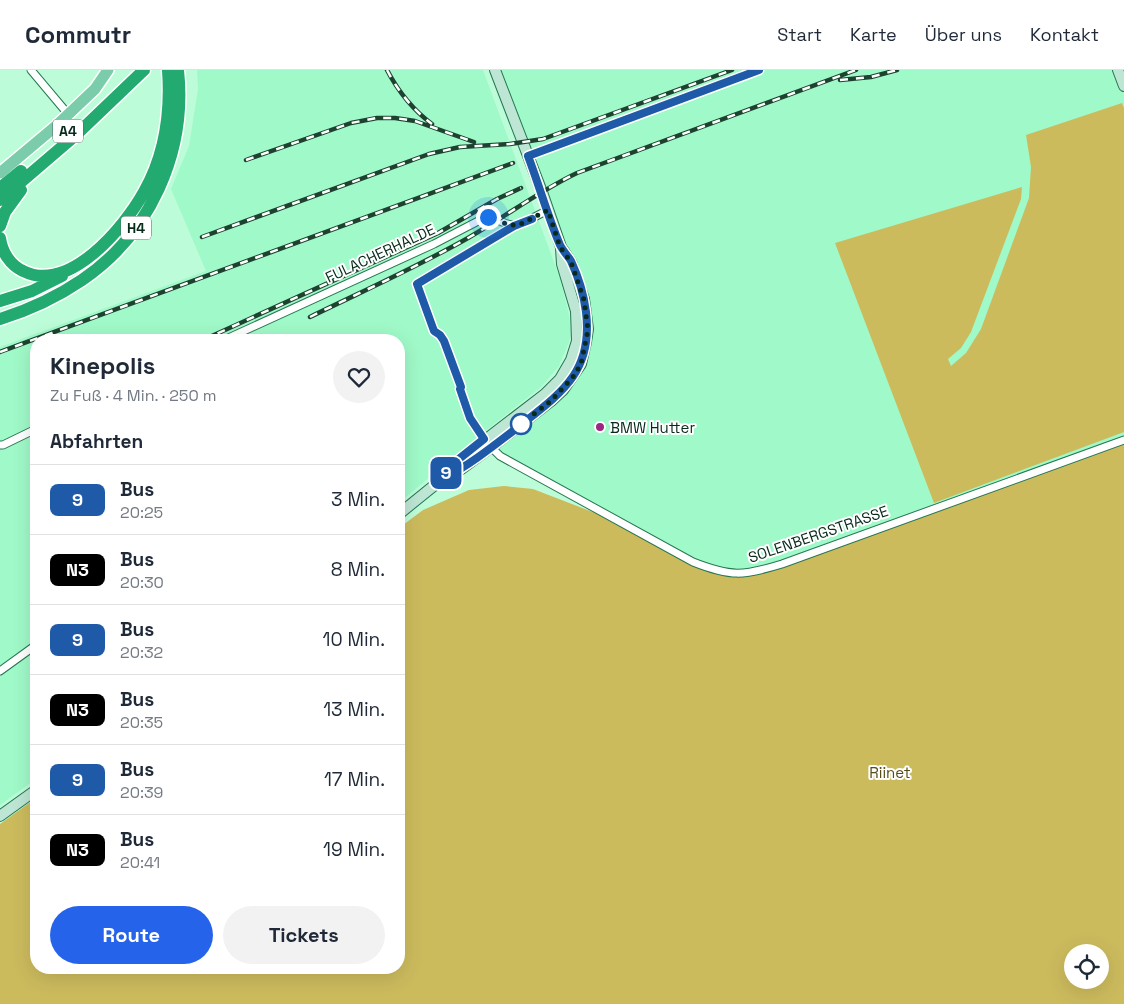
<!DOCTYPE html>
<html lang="de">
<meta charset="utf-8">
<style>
body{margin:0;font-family:"Space Grotesk",sans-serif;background:#f2f2f3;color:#1f2937;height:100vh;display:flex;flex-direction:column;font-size:19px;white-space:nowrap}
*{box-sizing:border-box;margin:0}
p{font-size:16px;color:#747a83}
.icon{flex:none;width:28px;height:28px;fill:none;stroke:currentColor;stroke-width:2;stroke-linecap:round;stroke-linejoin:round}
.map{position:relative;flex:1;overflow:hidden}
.details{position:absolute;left:30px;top:264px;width:375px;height:640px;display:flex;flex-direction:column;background:#fff;border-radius:20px;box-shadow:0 5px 20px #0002}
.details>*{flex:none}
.badge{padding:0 10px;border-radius:8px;font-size:18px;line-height:32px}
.controls{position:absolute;left:1064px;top:874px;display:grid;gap:10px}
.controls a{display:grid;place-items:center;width:45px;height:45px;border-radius:50%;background:#fff;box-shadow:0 5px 20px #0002;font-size:25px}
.you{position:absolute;width:25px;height:25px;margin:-12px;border:4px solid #fff;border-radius:50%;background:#1a73e8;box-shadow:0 0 0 8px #1a73e833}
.map>.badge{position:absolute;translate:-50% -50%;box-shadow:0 0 0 2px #fff}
h2{padding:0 20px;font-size:19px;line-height:45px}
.round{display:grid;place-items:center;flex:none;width:52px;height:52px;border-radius:26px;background:#f2f2f3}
.overview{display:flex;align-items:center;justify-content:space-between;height:85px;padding:0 20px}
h1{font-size:24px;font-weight:700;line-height:38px}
.primary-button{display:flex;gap:10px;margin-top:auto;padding:10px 20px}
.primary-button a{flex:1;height:58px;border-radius:30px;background:#2563eb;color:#fff;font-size:20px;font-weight:700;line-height:58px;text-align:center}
.primary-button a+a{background:#f2f2f3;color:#1f2937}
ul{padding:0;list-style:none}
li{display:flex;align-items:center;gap:15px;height:70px;padding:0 20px;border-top:1px solid #e0e1e3}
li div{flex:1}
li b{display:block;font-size:19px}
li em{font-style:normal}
li .badge{min-width:55px;font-weight:700;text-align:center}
header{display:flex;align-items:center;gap:30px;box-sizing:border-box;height:70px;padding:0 25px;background:#fff;border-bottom:1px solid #e0e1e3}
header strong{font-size:24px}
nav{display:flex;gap:28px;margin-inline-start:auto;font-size:18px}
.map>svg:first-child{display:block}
.built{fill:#a0f9c8}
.green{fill:#ccbb5d;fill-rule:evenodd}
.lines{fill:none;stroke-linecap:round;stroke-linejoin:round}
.street-casing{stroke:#267751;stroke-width:9}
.secondary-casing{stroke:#267751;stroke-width:12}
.primary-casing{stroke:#fff;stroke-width:14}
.highway-casing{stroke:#fff;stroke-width:15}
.street{stroke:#fff;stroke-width:7}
.secondary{stroke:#bde6d4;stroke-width:10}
.primary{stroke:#7bccaa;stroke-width:11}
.highway{stroke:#23aa71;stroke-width:12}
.rail-casing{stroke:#1d4330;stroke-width:4.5}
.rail{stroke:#fff;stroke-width:2.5;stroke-dasharray:8;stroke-linecap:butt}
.line-casing{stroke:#fff;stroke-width:11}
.line{stroke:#1f5aa9;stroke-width:8}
.walk{stroke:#082a1a;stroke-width:5;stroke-dasharray:0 9}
.stop-dot{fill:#fff;stroke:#1f5aa9;stroke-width:2.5}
.poi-dot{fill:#9c2681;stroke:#fff;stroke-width:2}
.labels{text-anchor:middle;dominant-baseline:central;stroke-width:4;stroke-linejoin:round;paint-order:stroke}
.shield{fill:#fff;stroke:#526a5f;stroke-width:1}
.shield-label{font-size:14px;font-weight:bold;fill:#082a1a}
.street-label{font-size:15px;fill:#082a1a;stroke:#fff}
.poi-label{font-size:15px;fill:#082a1a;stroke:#fff;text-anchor:start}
.park-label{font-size:15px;fill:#564d1b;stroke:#fff}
</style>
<header>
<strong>Commutr</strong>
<nav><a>Start</a><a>Karte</a><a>Über uns</a><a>Kontakt</a></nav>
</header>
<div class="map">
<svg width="1124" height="934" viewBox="0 0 1124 934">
<rect width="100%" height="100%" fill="#bdfcd8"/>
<path class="built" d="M197 0H483L561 211 569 245 571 264 569 272 559 296 541 317 470 373 399 433V270H36V709L0 735V277L206 201 171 119 189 76 198 19Z
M495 0H1124V366L925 442 756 502 713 500 490 378 554 321 575 294 583 259 577 224Z"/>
<path class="green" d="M1122 33 1124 38V362L934 433 835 173 1022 117 1021 129 971 262 961 278 948 289 951 296 966 283 981 259 1029 128 1031 97 1026 65Z
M1124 370V934H0V754L36 728V898H399V458L423 440 469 420 504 416 533 419 629 456 693 492 748 504ZM1072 882H1100V910H1072Z"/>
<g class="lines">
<defs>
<path id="street" d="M31 0 68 44
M528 86 759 0
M224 270 434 174 484 148C498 146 506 158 519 155L548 140
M0 375H3L36 359
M489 375 500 386 693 492C731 507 743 506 782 494L1124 370
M0 601 36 575"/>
<path id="secondary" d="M1118 0 1124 16
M442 409 450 397 545 324 560 309 571 290 577 271 576 241 562 194 561 178
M399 444 441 410 456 403 490 378 551 331 563 320 581 294 586 272 588 259 584 229 571 192 561 177 542 122 495 0
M0 746 36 720"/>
<path id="primary" d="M0 103 56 56 95 19 108 0"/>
<path id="highway" d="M0 118 21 101
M0 130 77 64 144 0
M0 156 5 142 21 120
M0 168C2 182 10 195 23 201 69 224 124 158 144 122 165 85 171 42 168 0
M0 231 32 221 62 206
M0 249C29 240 57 227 82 210 150 164 187 82 178 0"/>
</defs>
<use href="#street" class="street-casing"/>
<use href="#secondary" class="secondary-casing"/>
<use href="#primary" class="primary-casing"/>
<use href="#highway" class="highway-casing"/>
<use href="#street" class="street"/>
<use href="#secondary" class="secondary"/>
<use href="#primary" class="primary"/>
<use href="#highway" class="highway"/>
<defs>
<path id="rail" d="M387 0C398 21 413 40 432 54
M840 10 871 7 897 0
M246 90 351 53 377 48H395L415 51 474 72
M202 167 429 84 460 77 510 74 543 69 732 0
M310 247C363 221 417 197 468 168 505 147 539 121 577 103L856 0
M203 270 438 163 497 129 521 118
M0 282 513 93"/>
</defs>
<use href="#rail" class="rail-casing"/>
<use href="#rail" class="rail"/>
</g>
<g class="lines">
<defs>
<path id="line" d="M532 149 514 156 417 214 434 261 440 265 444 271 461 317 460 319 470 348 484 369 450 396 441 410C470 395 496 374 522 354 564 321 593 300 586 242 584 226 578 206 571 191 568 186 563 181 560 175 548 147 539 115 528 86L759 0"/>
</defs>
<use href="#line" class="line-casing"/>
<use href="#line" class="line"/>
<path class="walk" d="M488 147H492L508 155H519L548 140 560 177 571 192 584 230 588 260 581 294 573 307 551 331 521 354"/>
</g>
<circle class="stop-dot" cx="521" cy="354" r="10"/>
<circle class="poi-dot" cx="600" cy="357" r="5"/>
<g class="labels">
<g class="shield">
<rect x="53" y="49.5" width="30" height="23" rx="4"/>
<rect x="121" y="146.5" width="30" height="23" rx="4"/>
</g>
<g class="shield-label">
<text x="68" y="61">A4</text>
<text x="136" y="158">H4</text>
</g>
<g class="street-label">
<text transform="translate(380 183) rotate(-25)">FULACHERHALDE</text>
<text transform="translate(818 464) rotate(-19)">SOLENBERGSTRASSE</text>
</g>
<g class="poi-label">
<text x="610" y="357">BMW Hutter</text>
</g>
<g class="park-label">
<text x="890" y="702">Riinet</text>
</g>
</g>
</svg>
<div class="controls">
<a><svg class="icon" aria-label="locate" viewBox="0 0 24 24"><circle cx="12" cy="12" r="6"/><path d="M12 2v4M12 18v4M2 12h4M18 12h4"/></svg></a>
</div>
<div class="you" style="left:488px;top:147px"></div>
<b class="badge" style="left:446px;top:403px;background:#1f5aa9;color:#fff">9</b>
<section class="details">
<div class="overview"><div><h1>Kinepolis</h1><p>Zu Fuß · 4 Min. · 250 m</p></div><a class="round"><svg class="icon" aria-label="heart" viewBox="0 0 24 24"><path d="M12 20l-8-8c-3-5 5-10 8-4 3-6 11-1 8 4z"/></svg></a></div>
<h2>Abfahrten</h2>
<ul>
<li><span class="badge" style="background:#1f5aa9;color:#fff">9</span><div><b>Bus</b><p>20:25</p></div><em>3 Min.</em></li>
<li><span class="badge" style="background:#000;color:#fff">N3</span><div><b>Bus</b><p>20:30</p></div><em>8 Min.</em></li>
<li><span class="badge" style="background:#1f5aa9;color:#fff">9</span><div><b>Bus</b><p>20:32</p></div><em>10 Min.</em></li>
<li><span class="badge" style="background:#000;color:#fff">N3</span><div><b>Bus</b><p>20:35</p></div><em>13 Min.</em></li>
<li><span class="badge" style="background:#1f5aa9;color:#fff">9</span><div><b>Bus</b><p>20:39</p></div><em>17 Min.</em></li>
<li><span class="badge" style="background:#000;color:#fff">N3</span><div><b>Bus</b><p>20:41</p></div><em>19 Min.</em></li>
</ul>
<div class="primary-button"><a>Route</a><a>Tickets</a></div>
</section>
</div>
